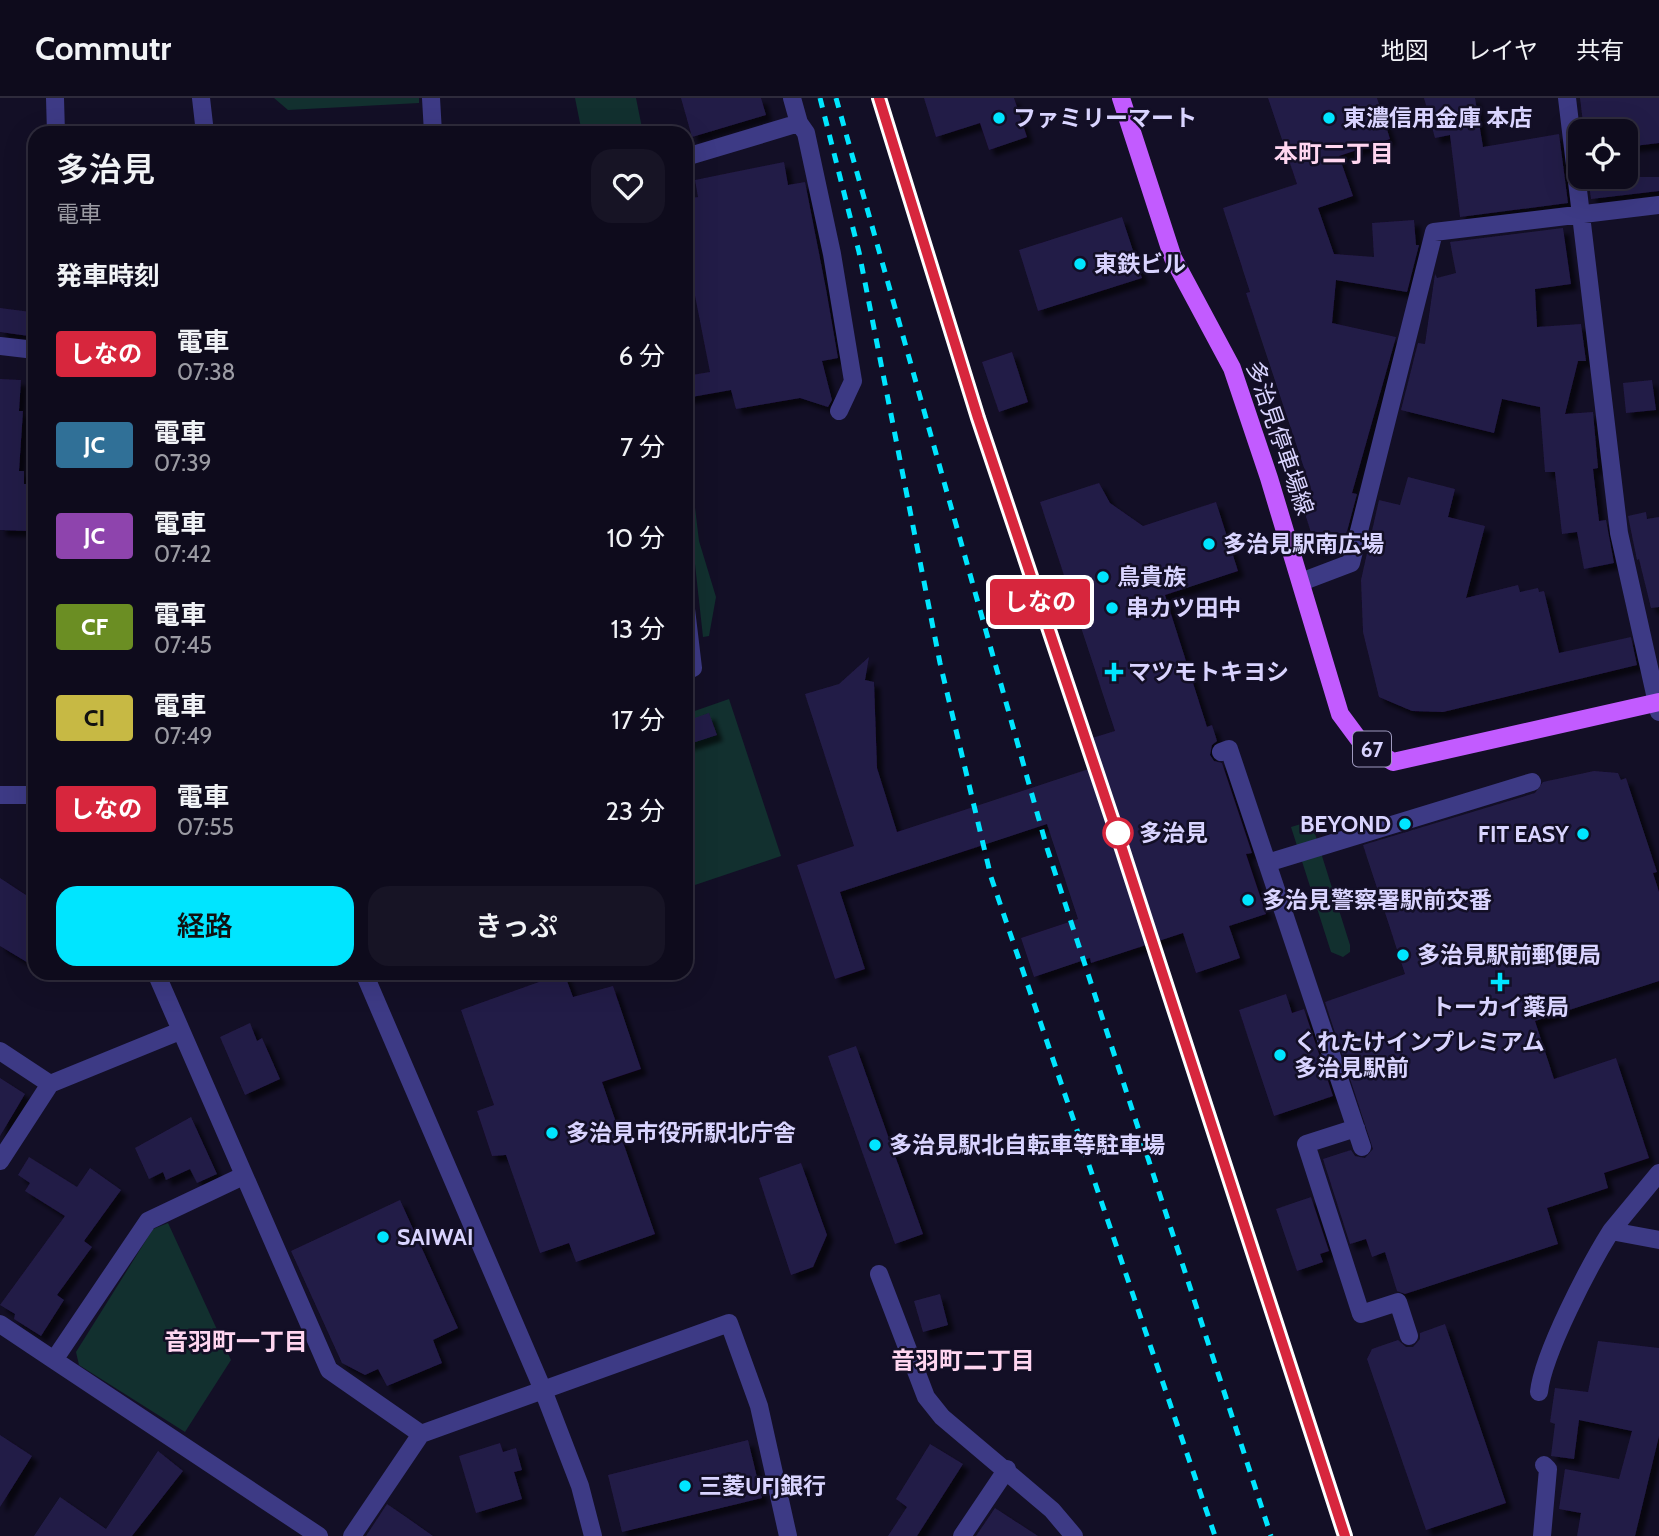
<!DOCTYPE html>
<html lang="ja">
<meta charset="utf-8">
<style>
body{margin:0;font-family:Cabin,"Noto Sans JP",sans-serif;background:#171425;color:#f1f3f6;height:100vh;display:flex;flex-direction:column;font-size:26px;white-space:nowrap}
*{box-sizing:border-box;margin:0}
p{font-size:23px;color:#9b9ba3}
.icon{flex:none;width:38px;height:38px;fill:none;stroke:currentColor;stroke-width:2;stroke-linecap:round;stroke-linejoin:round}
.map{position:relative;flex:1;overflow:hidden}
.panel{position:absolute;left:28px;top:28px;width:665px;height:854px;display:flex;flex-direction:column;background:#0e0b1c;border-radius:21px;box-shadow:0 7px 28px #0002,0 0 0 2px #2e2b3b}
.panel>*{flex:none}
.badge{padding:0 14px;border-radius:5px;font-size:24px;line-height:46px}
.controls{position:absolute;left:1568px;top:21px;display:grid;gap:14px}
.controls a{display:grid;place-items:center;width:70px;height:70px;border-radius:14px;background:#0e0b1c;box-shadow:0 7px 28px #0002,0 0 0 2px #2e2b3b;font-size:35px}
.map>.badge{position:absolute;translate:-50% -50%;box-shadow:0 0 0 4px #fff}
h2{padding:0 28px;font-size:26px;line-height:63px}
.round{display:grid;place-items:center;flex:none;width:74px;height:74px;border-radius:21px;background:#171425}
.headline{display:flex;align-items:center;justify-content:space-between;height:119px;padding:0 28px}
h1{font-size:33px;font-weight:600;line-height:52px}
.action{display:flex;gap:14px;margin-top:auto;padding:14px 28px}
.action a{flex:1;height:80px;border-radius:21px;background:#00e5ff;color:#111;font-size:28px;font-weight:600;line-height:80px;text-align:center}
.action a+a{background:#171425;color:#f1f3f6}
ul{padding:0;list-style:none}
li{display:flex;align-items:center;gap:21px;height:91px;padding:0 28px}
li div{flex:1}
li b{display:block;font-size:26px}
li em{font-style:normal}
li .badge{min-width:77px;font-weight:700;text-align:center}
header{display:flex;align-items:center;gap:42px;box-sizing:border-box;height:98px;padding:0 35px;background:#0e0b1c;border-bottom:2px solid #2e2b3b}
header strong{font-size:33px}
nav{display:flex;gap:38px;margin-inline-start:auto;font-size:24px}
.map>svg:first-child{display:block}
.green{fill:#12302f}
.building{fill:#241b47;filter:url(#shadow)}
.lines{fill:none;stroke-linecap:round;stroke-linejoin:round}
.minor{stroke:#3d3a85;stroke-width:18}
.major{stroke:#c25bff;stroke-width:18}
.rail{stroke:#00e5ff;stroke-width:5;stroke-dasharray:10 9;stroke-linecap:butt}
.line-casing{stroke:#fff;stroke-width:16}
.line{stroke:#d7263d;stroke-width:10}
.poi-dot{fill:#00e5ff;stroke:#130f26;stroke-width:2.5}
.stop-dot{fill:#fff;stroke:#d7263d;stroke-width:3.5}
.labels{text-anchor:middle;dominant-baseline:central;stroke-width:5;stroke-linejoin:round;paint-order:stroke}
.shield{fill:#130f26;stroke:#9e99be;stroke-width:2}
.shield-label{font-size:21px;font-weight:bold;fill:#d9d4ff}
.poi-label{font-size:23px;font-weight:bold;fill:#d9d4ff;stroke:#130f26;text-anchor:start}
.street-label{font-size:23px;fill:#d9d4ff;stroke:#130f26}
.stop-label{font-size:23px;font-weight:bold;fill:#d9d4ff;stroke:#130f26;text-anchor:start}
.neighbourhood-label{font-size:24px;font-weight:bold;fill:#ffd6f0;stroke:#130f26}
</style>
<header>
<strong>Commutr</strong>
<nav><a>地図</a><a>レイヤ</a><a>共有</a></nav>
</header>
<div class="map">
<svg width="1659" height="1438" viewBox="0 0 1659 1438">
<defs>
<filter id="shadow"><feDropShadow dx="6" dy="6" stdDeviation="2" flood-color="#0009"/></filter>
</defs>
<rect width="100%" height="100%" fill="#130f26"/>
<path class="green" d="M274 0H419V5L288 12Z
M575 0H636L643 35H582Z
M686 384H692L699 443 716 499 709 538 703 539Z
M729 601 781 758 686 790V616Z
M1311 723 1350 847V854L1343 859 1331 854 1291 729Z
M168 1125 231 1262 185 1334 79 1267 76 1254 153 1131Z"/>
<path class="building" d="M681 0H761L766 17 692 39Z
M924 0H1014L1027 39 989 52 980 25 936 39Z
M1268 0H1377L1390 41 1339 58 1353 98 1318 110 1334 156 1374 159 1372 125 1414 122 1416 147H1419L1407 194 1336 182 1332 225 1396 239 1352 395 1357 396 1342 452 1330 448 1317 453 1297 391 1312 394 1246 195 1250 194 1223 110 1297 86Z
M1424 0H1475L1483 49 1559 36 1568 105 1460 119 1450 37 1435 40Z
M1580 0H1659V45L1626 49V33H1584Z
M784 64 788 87 805 84 826 191 838 260 822 263 832 302 828 309 800 300 736 311 731 292 686 300V278L710 274 686 152V101L698 99 695 82Z
M1588 79H1659V93L1591 101Z
M1122 119 1142 180 1038 213 1019 152Z
M1563 130 1571 186 1535 191 1537 229 1581 226 1586 263H1578L1565 316 1593 314 1598 370 1593 371 1599 423 1606 422 1614 465 1584 471 1577 434 1562 436 1555 374H1545L1540 309 1502 301 1494 335 1401 312 1418 245 1425 246 1435 176 1437 180 1456 175 1450 144Z
M0 210 31 214 29 238 0 234Z
M1012 254 1028 304 999 314 982 264Z
M0 281 21 282 19 313H23L19 373H24V386H30L28 433 0 432Z
M1652 282 1656 312 1626 315 1623 285Z
M1408 379 1455 391 1448 419 1485 428 1466 500 1518 487 1520 494 1538 490 1539 494 1544 493 1559 555 1631 539 1637 567 1443 614 1412 613 1379 599 1363 534 1361 482 1379 402 1400 407Z
M1099 385 1110 405 1143 428 1216 404 1238 473 1165 497 1207 629 1212 627 1217 643 1212 647 1210 657 1214 663 1222 665 1252 755 1246 756 1266 816 1229 828 1240 860 1196 875 1183 835 1091 865 1090 860 1034 879 1021 840 1078 821 1047 726 840 794 865 871 835 881 797 767 854 748 805 596 839 586 869 559 865 582 874 584 877 670 897 734 1098 668 1089 641 1115 633 1040 404Z
M1646 414 1647 421 1659 419V509L1651 510 1639 461 1637 462 1628 418Z
M709 615 717 637 686 647V623Z
M1594 673 1618 675 1621 682 1626 680 1657 774 1653 775 1659 794V883L1535 923 1554 981 1616 960 1649 1060 1604 1075 1608 1090 1547 1110 1558 1146 1405 1196 1397 1193 1385 1154 1372 1159 1366 1141 1350 1146 1323 1061 1351 1052 1355 1058 1365 1060 1373 1051 1325 904 1405 876 1363 747 1535 695 1543 684Z
M0 780 35 803V869L0 848Z
M564 875 573 899 613 888 641 971 602 984 655 1136 576 1164 569 1145 540 1155 506 1057 492 1058 477 1013 494 1007 461 912Z
M1286 896 1292 915 1304 911 1333 998 1274 1018 1239 912Z
M250 925 257 943 262 940 280 981 245 997 220 939Z
M856 948 923 1136 895 1146 828 958Z
M0 980 25 996 0 1038Z
M191 1019 217 1076 197 1085 190 1071 166 1082 163 1074 149 1081 135 1050Z
M29 1059 77 1089 90 1070 121 1092 84 1143 92 1149 57 1197 64 1202 41 1238 14 1221 15 1216 0 1207 65 1118 25 1093 30 1085 18 1077Z
M801 1065 827 1137 813 1169 791 1177 759 1080Z
M1311 1099 1329 1153 1320 1156 1323 1164 1297 1173 1276 1111Z
M400 1102 458 1230 433 1242 442 1265 387 1288 378 1271 365 1277 342 1265 291 1153Z
M940 1196 948 1227 923 1234 914 1203Z
M1445 1226 1506 1405 1426 1432 1367 1261 1372 1251 1398 1242 1406 1249H1413L1420 1241V1235Z
M1598 1243 1659 1250V1338L1635 1438H1577L1581 1415 1559 1411 1565 1371 1619 1381 1632 1333 1579 1322 1574 1361 1551 1358 1555 1326 1550 1324 1555 1290 1588 1294Z
M0 1337 32 1358 0 1409Z
M748 1342 762 1400 622 1434 608 1377Z
M500 1345 503 1354 516 1350 522 1372 514 1374 522 1401 476 1415 459 1358Z
M930 1346 963 1366 917 1438H888L907 1409 896 1401Z
M158 1353 183 1373 132 1438H34L60 1399 106 1431Z
M387 1406 406 1419 433 1438H366Z
M995 1410 1038 1438H976Z"/>
<g class="lines">
<path class="minor" d="M55 0 56 35
M201 0 205 35
M431 0 433 35
M1567 0 1619 435 1659 614
M799 25 806 35 832 156 853 283 839 313
M686 59 799 25 792 0
M0 248 35 252
M1301 484 1351 465 1434 134 1659 107
M686 511 693 570 686 572
M1221 654 1229 651 1362 1049
M0 697H35
M1267 765 1532 684
M156 875 329 1272 421 1336 729 1225 759 1308 788 1438
M364 875 543 1292 580 1388 593 1438
M0 953 50 986
M1356 1030 1306 1046 1361 1216 1398 1204 1409 1238
M0 1063 50 986 180 933
M243 1078 148 1123 54 1262 319 1438
M1611 1133 1659 1075
M879 1176 926 1299 942 1319 1052 1412 1074 1438
M0 1226 54 1262
M1539 1294C1543 1256 1589 1168 1611 1133L1659 1142
M352 1438 421 1336
M962 1438 1007 1371
M1542 1438 1548 1371 1544 1367"/>
<path class="major" d="M1121 0 1173 160 1232 270 1269 380 1340 616 1360 643 1393 664 1659 604"/>
<path class="rail" d="M820 0 859 154 940 565 991 779 1215 1438
M836 0 1047 750 1271 1438
M879 0 978 320 1116 732 1345 1438"/>
</g>
<g class="lines">
<defs>
<path id="line" d="M879 0 978 320 1116 732 1345 1438"/>
</defs>
<use href="#line" class="line-casing"/>
<use href="#line" class="line"/>
</g>
<g class="poi-dot">
<circle cx="999" cy="20" r="7"/>
<circle cx="1329" cy="20" r="7"/>
<circle cx="1080" cy="166" r="7"/>
<circle cx="1209" cy="446" r="7"/>
<circle cx="1103" cy="479" r="7"/>
<circle cx="1112" cy="510" r="7"/>
<path d="M1110.5 563.5h7v7h7v7h-7v7h-7v-7h-7v-7h7z"/>
<circle cx="1405" cy="726" r="7"/>
<circle cx="1583" cy="736" r="7"/>
<circle cx="1248" cy="802" r="7"/>
<circle cx="1403" cy="857" r="7"/>
<path d="M1496.5 873.5h7v7h7v7h-7v7h-7v-7h-7v-7h7z"/>
<circle cx="1280" cy="957" r="7"/>
<circle cx="552" cy="1035" r="7"/>
<circle cx="875" cy="1047" r="7"/>
<circle cx="383" cy="1139" r="7"/>
<circle cx="685" cy="1388" r="7"/>
</g>
<circle class="stop-dot" cx="1118" cy="735" r="14"/>
<g class="labels">
<rect class="shield" x="1353" y="633.5" width="38" height="35" rx="5"/>
<g class="shield-label">
<text x="1372" y="651">67</text>
</g>
<g class="poi-label">
<text x="1013" y="20">ファミリーマート</text>
<text x="1343" y="20">東濃信用金庫 本店</text>
<text x="1094" y="166">東鉄ビル</text>
<text x="1223" y="446">多治見駅南広場</text>
<text x="1117" y="479">鳥貴族</text>
<text x="1126" y="510">串カツ田中</text>
<text x="1128" y="574">マツモトキヨシ</text>
<text x="1391" y="726" text-anchor="end">BEYOND</text>
<text x="1569" y="736" text-anchor="end">FIT EASY</text>
<text x="1262" y="802">多治見警察署駅前交番</text>
<text x="1417" y="857">多治見駅前郵便局</text>
<text x="1500" y="909" text-anchor="middle">トーカイ薬局</text>
<text x="1294" y="944">くれたけインプレミアム<tspan x="1294" dy="26">多治見駅前</tspan></text>
<text x="566" y="1035">多治見市役所駅北庁舎</text>
<text x="889" y="1047">多治見駅北自転車等駐車場</text>
<text x="397" y="1139">SAIWAI</text>
<text x="699" y="1388">三菱UFJ銀行</text>
</g>
<g class="street-label">
<text transform="translate(1280 340) rotate(71)">多治見停車場線</text>
</g>
<g class="stop-label">
<text x="1139" y="735">多治見</text>
</g>
<g class="neighbourhood-label">
<text x="1334" y="55">本町二丁目</text>
<text x="236" y="1243">音羽町一丁目</text>
<text x="963" y="1262">音羽町二丁目</text>
</g>
</g>
</svg>
<div class="controls">
<a><svg class="icon" aria-label="locate" viewBox="0 0 24 24"><circle cx="12" cy="12" r="6"/><path d="M12 2v4M12 18v4M2 12h4M18 12h4"/></svg></a>
</div>
<b class="badge" style="left:1040px;top:504px;background:#d7263d;color:#fff">しなの</b>
<section class="panel">
<div class="headline"><div><h1>多治見</h1><p>電車</p></div><a class="round"><svg class="icon" aria-label="heart" viewBox="0 0 24 24"><path d="M12 20l-8-8c-3-5 5-10 8-4 3-6 11-1 8 4z"/></svg></a></div>
<h2>発車時刻</h2>
<ul>
<li><span class="badge" style="background:#d7263d;color:#fff">しなの</span><div><b>電車</b><p>07:38</p></div><em>6 分</em></li>
<li><span class="badge" style="background:#307097;color:#fff">JC</span><div><b>電車</b><p>07:39</p></div><em>7 分</em></li>
<li><span class="badge" style="background:#8e44ad;color:#fff">JC</span><div><b>電車</b><p>07:42</p></div><em>10 分</em></li>
<li><span class="badge" style="background:#6b8e23;color:#fff">CF</span><div><b>電車</b><p>07:45</p></div><em>13 分</em></li>
<li><span class="badge" style="background:#c7b944;color:#111">CI</span><div><b>電車</b><p>07:49</p></div><em>17 分</em></li>
<li><span class="badge" style="background:#d7263d;color:#fff">しなの</span><div><b>電車</b><p>07:55</p></div><em>23 分</em></li>
</ul>
<div class="action"><a>経路</a><a>きっぷ</a></div>
</section>
</div>
